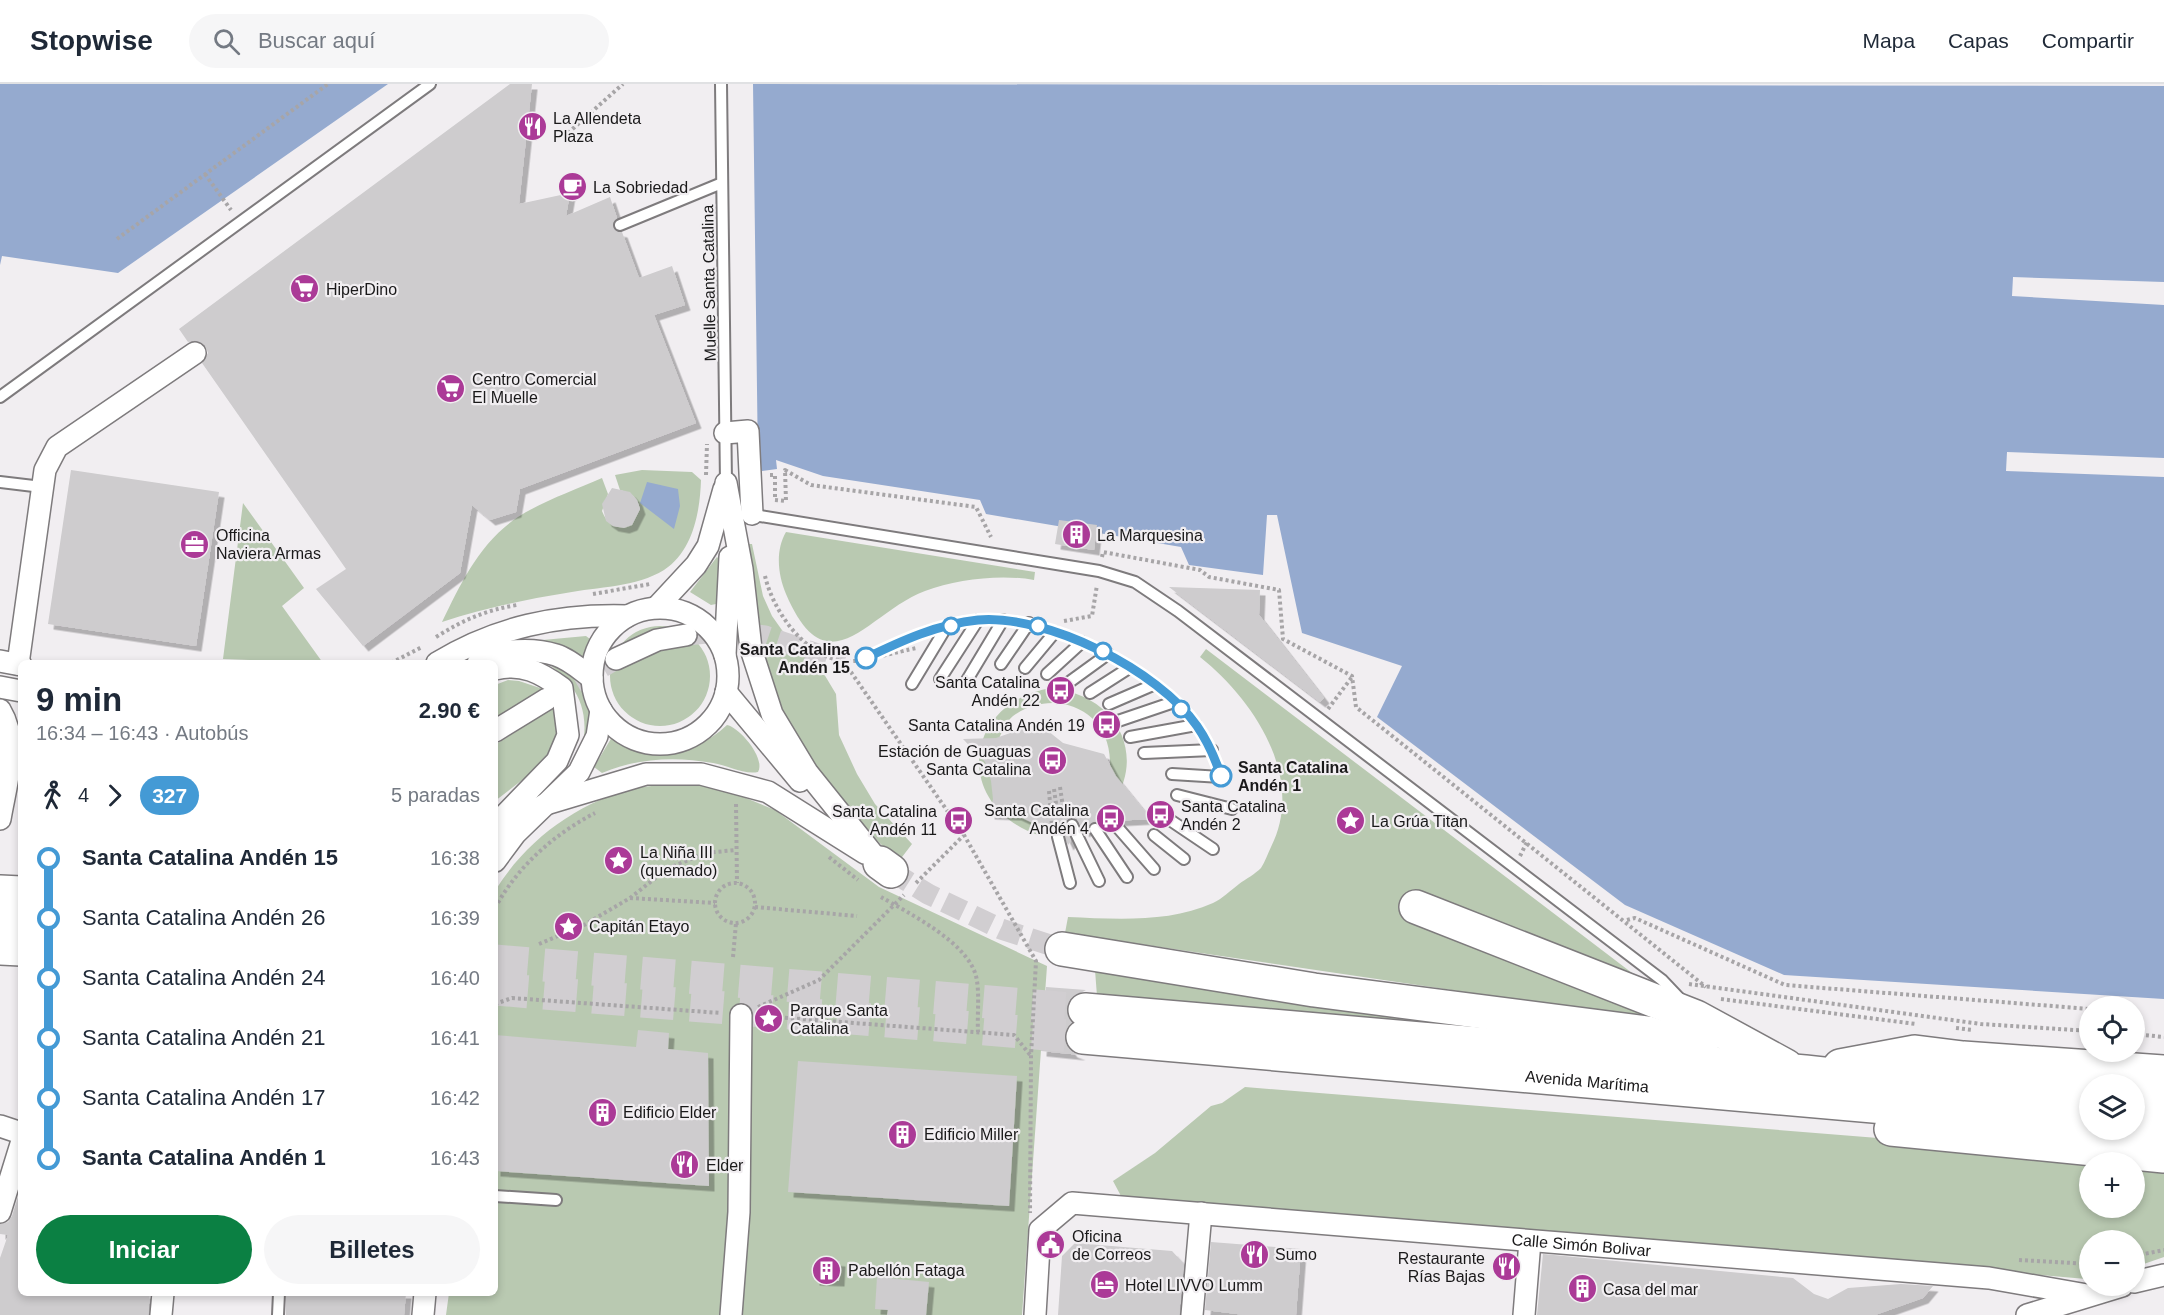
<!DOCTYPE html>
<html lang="es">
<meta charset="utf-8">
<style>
body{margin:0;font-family:Arial,sans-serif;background:#f6f6f7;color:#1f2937;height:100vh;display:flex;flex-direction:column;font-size:22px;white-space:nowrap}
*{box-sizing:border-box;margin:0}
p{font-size:20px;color:#747a83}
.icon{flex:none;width:33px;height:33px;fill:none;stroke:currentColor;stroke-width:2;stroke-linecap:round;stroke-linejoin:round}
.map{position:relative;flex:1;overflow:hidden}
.details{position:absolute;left:18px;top:576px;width:480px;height:636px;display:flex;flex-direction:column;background:#fff;border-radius:9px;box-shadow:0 3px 9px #0003}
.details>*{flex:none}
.badge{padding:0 12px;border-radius:20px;font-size:21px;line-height:39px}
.controls{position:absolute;left:2079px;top:912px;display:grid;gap:12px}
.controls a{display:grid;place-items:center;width:66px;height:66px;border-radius:50%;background:#fff;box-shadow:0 3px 9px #0003;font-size:30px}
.map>.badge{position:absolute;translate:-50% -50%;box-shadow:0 0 0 3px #fff}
.legs{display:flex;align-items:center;gap:9px;height:66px;padding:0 18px;font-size:20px}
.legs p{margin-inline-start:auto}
.overview{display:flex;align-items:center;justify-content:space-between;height:102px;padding:0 18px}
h1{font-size:33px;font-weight:600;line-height:45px}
.cta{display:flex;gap:12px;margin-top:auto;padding:12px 18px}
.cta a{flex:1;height:69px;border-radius:36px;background:#0b8043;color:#fff;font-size:24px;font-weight:600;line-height:69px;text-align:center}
.cta a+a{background:#f6f6f7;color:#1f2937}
ul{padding:0 18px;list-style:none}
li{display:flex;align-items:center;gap:21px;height:60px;font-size:22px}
li i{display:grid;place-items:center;width:9px;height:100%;margin:0 8px;background:currentColor}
li i::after{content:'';width:15px;height:15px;margin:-8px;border:4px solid;border-radius:50%;background:#fff}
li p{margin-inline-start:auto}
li:first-child i{background:linear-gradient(#0000 50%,currentColor 0)}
li:last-child i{background:linear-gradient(currentColor 50%,#0000 0)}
header{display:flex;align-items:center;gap:36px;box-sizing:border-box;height:84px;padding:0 30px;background:#fff;border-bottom:2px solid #e0e1e3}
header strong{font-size:28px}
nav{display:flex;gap:33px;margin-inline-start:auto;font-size:21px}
.search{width:420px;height:54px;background:#f6f6f7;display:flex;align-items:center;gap:15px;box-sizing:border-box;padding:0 21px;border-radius:33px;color:#747a83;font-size:22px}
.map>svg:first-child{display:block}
.green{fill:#b9c9b1;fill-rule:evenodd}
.water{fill:#95aacf}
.building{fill:#ceccce;filter:url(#shadow)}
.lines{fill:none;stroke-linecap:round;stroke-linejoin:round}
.street-tunnel{stroke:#d1ced1;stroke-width:21;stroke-dasharray:21 10;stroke-linecap:butt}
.highway-tunnel{stroke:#d1ced1;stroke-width:33;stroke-dasharray:33 16;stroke-linecap:butt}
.lane-casing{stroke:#7e7b7d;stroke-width:14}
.street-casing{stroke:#7e7b7d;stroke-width:24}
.highway-casing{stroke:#7e7b7d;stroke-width:36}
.path{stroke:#a7a5a7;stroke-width:4;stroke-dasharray:3 3;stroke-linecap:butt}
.lane{stroke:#fff;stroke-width:10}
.street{stroke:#fff;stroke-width:21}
.highway{stroke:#fff;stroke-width:33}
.line-1-casing{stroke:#fff;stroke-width:14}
.line-1{stroke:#449ad5;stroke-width:9}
.stop-1-dot{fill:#fff;stroke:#449ad5;stroke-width:3}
.labels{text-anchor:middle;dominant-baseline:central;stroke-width:4.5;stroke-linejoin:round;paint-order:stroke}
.poi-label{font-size:16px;fill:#1a191a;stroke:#f1eef1;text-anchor:start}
.street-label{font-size:16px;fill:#1a191a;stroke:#f1eef1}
.stop-label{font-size:16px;font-weight:bold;fill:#1a191a;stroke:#f1eef1;text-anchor:end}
</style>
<header>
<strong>Stopwise</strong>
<div class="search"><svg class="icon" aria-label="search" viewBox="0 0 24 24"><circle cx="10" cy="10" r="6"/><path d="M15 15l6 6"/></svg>Buscar aquí</div>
<nav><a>Mapa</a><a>Capas</a><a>Compartir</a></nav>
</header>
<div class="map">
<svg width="2164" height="1231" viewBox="0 0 2164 1231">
<defs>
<filter id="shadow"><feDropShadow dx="5.5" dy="5.5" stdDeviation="0" flood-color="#0004"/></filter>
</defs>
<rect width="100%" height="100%" fill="#f1eef1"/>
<path class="green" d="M642 386 692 388 701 396C700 428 693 467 664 486 637 503 597 503 566 509 523 516 484 524 442 538 461 499 480 458 518 433 543 417 575 406 602 394L608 410 602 427C608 442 617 447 632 440L640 425C637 413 632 409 620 406L615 391Z
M243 419 304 504 282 522 323 579 223 575Z
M786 448 1035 488 1034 496C1001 490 957 495 925 507 868 528 828 608 786 510 778 491 775 467 786 448Z
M749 460H752L763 512 772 532 794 563 821 585 836 610 839 651 857 690 875 720 912 760 899 777C848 732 799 672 774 609 756 564 750 508 749 460Z
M717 473 722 478 716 520 711 521 690 508Z
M610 592a50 50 0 1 1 100 0a50 50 0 1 1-100 0Z
M586 552 590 555 584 573 561 563 521 558Z
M1206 565 1636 892 1681 940 1065 849 1068 833C1115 835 1169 839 1213 819 1222 815 1231 806 1239 800 1246 795 1255 790 1261 784 1265 778 1268 769 1271 763 1306 694 1254 616 1200 573Z
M538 574C562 581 593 597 592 627 592 636 588 646 586 655L584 652C588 616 568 590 538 574Z
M508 596 519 597 543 605 495 636V601Z
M1051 604C1134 613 1155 702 1083 746 1091 729 1111 695 1110 677 1109 625 1054 603 1013 632 1005 638 1000 654 994 664L1042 735 1038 751C953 721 962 619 1051 604Z
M560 619 564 632 548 676 495 717V661Z
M727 641C739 643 766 674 758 688 744 691 727 681 713 679 675 672 637 674 602 689L594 683 612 653C623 656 632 662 643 665 674 673 704 663 727 641Z
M698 701 729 707 775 726 879 803 1047 882 1022 1231H446L449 1209H495V807C526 756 579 717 637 704 656 700 678 702 698 701Z
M1095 886 1552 949 1097 912Z
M1245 1003 2164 1077V1173L2135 1183 2134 1156H2090L2089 1194 2086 1195 1121 1112 1113 1097 1155 1069 1211 1022 1222 1019ZM2090 1078H2134V1124H2090Z"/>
<path class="water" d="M0 0H388L118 189 2 172 0 181Z
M753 0 2164 2V198L2013 193 2012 212 2164 221V374L2007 368 2006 387 2164 393V915L1784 891 1625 821 1377 633 1402 582 1302 549 1277 431H1267L1263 491 1189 481 1181 463 986 430 980 416 823 392 776 376 777 385 762 387 758 381Z
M647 398 678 405 680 422 674 445 640 419Z"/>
<path class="building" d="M510 0H532L519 120 570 109 566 132 610 113 617 134 613 143 616 147 622 148 639 194 672 182 685 221 654 231 696 339 520 405 516 428 490 436 472 421 460 489 363 562 316 505 346 485 202 279 208 269 205 261 195 256 188 258 179 245Z
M71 386 219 408 196 562 48 540Z
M612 404 630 408 637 416 640 425 632 441 624 444 613 442 606 437 602 420Z
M1059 436 1097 441 1094 466 1055 460Z
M1169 503 1260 506 1259 531 1324 614 1320 618Z
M1038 639 1063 659 1104 670 1116 692 1151 735 1094 738 1084 748 1077 735 1069 734 1065 741 1071 757 1068 761 1061 746 1052 748 1016 731 989 730 993 715 991 697 985 678 963 655 996 654Z
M1046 903 1086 906 1070 915 1066 924 1072 939 1064 951 1066 960 1072 968 1080 971 1041 967Z
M638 946 669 949 668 965 708 969 709 1102 495 1087V951L636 963Z
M798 977 1017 992 1009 1122 788 1108Z
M21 1103V1209H150L148 1231H0V1174L8 1151 0 1150V1140L8 1138 12 1132Z
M1211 1158 1301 1165 1296 1231H1245L1205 1226Z
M1075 1159 1172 1167 1184 1180 1179 1231H1058L1062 1172Z
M1543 1170 1793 1194 1814 1210 1828 1215 1848 1204 1901 1200 1933 1202 1923 1214 1875 1231H1537Z
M816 1175 840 1177 839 1197 814 1196Z
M877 1193 929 1198 926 1231H887L888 1226 875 1225Z
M286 1209H406L404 1231H286Z"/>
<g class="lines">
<path class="street-tunnel" d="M686 551 727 547 765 552 844 579
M549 614 616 575
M891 787 928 810 1001 845 1062 865"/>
<path class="highway-tunnel" d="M495 877 1085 926
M495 905 1083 953"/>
<defs>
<path id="lane" d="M721 0 726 399
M620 141 722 99
M0 313 430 0
M0 398 42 403
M748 430 1099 487 1135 498 1178 527 1641 880 1662 896 1680 915
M1001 580 1029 539
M1025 584 1055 548
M1047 590 1082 558
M940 595 978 536
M967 596 1003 536
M1068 599 1108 570
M912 600 947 542
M1090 609 1129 584
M1109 620 1153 601
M1118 637 1174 618
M1130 653 1196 641
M1144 669 1212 666
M1172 690 1221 693
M1177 711 1232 725
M1170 736 1213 765
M1072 741 1099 797
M1095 745 1127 793
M1119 745 1154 785
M1154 751 1184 775
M1058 753 1070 799
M495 1112 556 1116
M278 1231 279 1209"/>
<g id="street">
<path d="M725 349 748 347 752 430"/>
<path d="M726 399 742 485 751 565 772 630 807 688 880 779"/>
<path d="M657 523 696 481 708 462 724 405"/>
<circle cx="660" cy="592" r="68"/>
<path d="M725 571 730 473"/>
<path d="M616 575 657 556 686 551"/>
<path d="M0 577 21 581"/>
<path d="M437 579C496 543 558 530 627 532"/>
<path d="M478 579C497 564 534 564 556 571 569 575 581 586 592 594"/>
<path d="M18 580 45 386 57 363 195 269"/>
<path d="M495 585C522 578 541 589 562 604L568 651 557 677 495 741"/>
<path d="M0 603 21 607"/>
<path d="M726 608 800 697"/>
<path d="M0 626C20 659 6 699 0 735"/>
<path d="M495 647 547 615"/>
<path d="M495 748 546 720 646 690H701L768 708 865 769"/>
<path d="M495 777 515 750 579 688 597 652 601 626"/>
<path d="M0 1042 21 1049"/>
<path d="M0 1128 21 1060"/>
<path d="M2134 1198 2164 1191"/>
<path d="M161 1231 163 1209"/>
<path d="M423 1231 425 1209"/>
<path d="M731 1231 739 1128 741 931"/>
<path id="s1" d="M1035 1231 1040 1146 1072 1119 1989 1194 2087 1211"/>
<path d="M1192 1231 1201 1129"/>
<path d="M1524 1231 1530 1157"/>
<path d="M2027 1231 2122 1202"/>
</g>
<g id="highway">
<path d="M880 779 891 787"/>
<path d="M0 808 21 809"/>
<path d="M1416 823 1696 933 1786 982"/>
<path d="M0 835 21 837"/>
<path d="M0 864 21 865"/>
<path d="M1062 865 1314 906 1648 949 1702 968"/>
<path d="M1085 926 1805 988 1958 1005 2090 1014"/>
<path id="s2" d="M1083 953 2090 1041"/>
<path d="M1840 982 1915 968 1963 974 2164 988"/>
<path d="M2134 1017 2164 1019"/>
<path d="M1891 1045 2164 1072"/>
<path d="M2134 1045 2164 1047"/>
</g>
</defs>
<use href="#lane" class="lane-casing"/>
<use href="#street" class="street-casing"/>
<use href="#highway" class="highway-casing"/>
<path class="path" d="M568 49 623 0
M205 90 231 126
M117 155 328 0
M706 391 707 360
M770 391H775V416L786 417 785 386 811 401 976 423 991 453
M1102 473 1103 468 1200 486 1209 493 1279 506 1283 555 1352 592 1356 623 1706 903
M765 492C773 527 805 573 844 577 859 579 900 567 917 564
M593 510 650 500
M1064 537 1092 532 1097 501
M436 553C463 536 486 526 517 521
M844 578 964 751 1036 877 1031 972 1030 1129
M391 579 422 563
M1328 625 1352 593
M1060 703 1064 730
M1054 705 1058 734
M1049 707 1052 742
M736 720 737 799
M1520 772 1527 758
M829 773 858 796
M916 799 964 751
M715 819a20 20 0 1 1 40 0a20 20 0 1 1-40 0Z
M881 813C910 830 967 858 976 892 980 909 977 930 978 948
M630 814 715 819
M755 823 857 832
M495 824C518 782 553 751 595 729
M1627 836 1635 834 1785 901 2090 925
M539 860 584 841 630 814 667 785 705 769 736 766
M733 873 736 839
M1689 900 1981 940 2090 947
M1721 915 1916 940
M495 920 512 914 721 929
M758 923 819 896 904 811
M761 932 1014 951 1031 972
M1956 944 1973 946
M2134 950 2164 953
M2134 1172 2164 1166
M2019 1176 2090 1180"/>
<use href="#lane" class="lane"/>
<use href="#street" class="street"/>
<use href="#highway" class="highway"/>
</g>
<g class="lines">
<defs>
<path id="line-1" d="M866 574C901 557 938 540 978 536 1047 530 1158 586 1197 642 1208 658 1215 674 1221 692"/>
</defs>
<use href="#line-1" class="line-1-casing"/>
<use href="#line-1" class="line-1"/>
</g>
<defs>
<symbol id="restaurant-disc" viewBox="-11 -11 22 22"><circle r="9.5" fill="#ab3a97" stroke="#f1eef1"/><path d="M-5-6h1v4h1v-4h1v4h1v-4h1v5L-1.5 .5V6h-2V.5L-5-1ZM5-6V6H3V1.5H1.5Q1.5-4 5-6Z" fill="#fff"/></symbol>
<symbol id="cafe-disc" viewBox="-11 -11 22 22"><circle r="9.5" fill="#ab3a97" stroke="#f1eef1"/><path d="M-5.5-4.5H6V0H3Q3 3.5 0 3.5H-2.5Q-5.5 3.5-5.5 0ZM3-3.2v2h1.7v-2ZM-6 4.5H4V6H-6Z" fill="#fff"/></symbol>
<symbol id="supermarket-disc" viewBox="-11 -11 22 22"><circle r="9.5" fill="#ab3a97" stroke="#f1eef1"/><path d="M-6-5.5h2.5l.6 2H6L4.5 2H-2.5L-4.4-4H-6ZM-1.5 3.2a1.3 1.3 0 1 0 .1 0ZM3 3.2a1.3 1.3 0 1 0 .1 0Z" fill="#fff"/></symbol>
<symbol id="building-disc" viewBox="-11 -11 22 22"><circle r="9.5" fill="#ab3a97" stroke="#f1eef1"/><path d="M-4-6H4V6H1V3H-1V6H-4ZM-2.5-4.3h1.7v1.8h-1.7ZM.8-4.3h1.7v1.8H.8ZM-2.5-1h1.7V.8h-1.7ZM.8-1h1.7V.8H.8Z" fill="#fff"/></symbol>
<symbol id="office-disc" viewBox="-11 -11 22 22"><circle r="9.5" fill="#ab3a97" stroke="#f1eef1"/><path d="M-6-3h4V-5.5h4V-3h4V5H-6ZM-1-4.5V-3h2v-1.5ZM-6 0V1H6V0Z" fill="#fff"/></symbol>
<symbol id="bus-disc" viewBox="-11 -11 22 22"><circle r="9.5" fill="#ab3a97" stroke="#f1eef1"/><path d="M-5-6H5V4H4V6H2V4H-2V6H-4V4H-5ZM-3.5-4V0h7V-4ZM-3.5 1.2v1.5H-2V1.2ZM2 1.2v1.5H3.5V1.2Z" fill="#fff"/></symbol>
<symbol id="sight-disc" viewBox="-11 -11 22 22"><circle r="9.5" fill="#ab3a97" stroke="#f1eef1"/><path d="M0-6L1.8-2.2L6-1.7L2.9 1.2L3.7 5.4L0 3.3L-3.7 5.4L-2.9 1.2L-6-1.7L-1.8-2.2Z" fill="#fff"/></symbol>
<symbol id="civic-disc" viewBox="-11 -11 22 22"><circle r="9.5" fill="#ab3a97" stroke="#f1eef1"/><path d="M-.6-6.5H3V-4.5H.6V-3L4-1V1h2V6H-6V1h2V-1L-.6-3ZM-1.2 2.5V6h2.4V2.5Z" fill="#fff"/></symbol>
<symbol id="hotel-disc" viewBox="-11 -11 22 22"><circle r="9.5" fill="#ab3a97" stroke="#f1eef1"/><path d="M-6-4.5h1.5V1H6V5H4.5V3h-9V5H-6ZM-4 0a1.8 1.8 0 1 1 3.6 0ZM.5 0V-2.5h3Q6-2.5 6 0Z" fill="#fff"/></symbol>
</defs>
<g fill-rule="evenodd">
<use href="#restaurant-disc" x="516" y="26" width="33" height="33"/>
<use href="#cafe-disc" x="556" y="86" width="33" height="33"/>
<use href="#supermarket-disc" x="288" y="188" width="33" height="33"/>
<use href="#supermarket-disc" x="434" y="288" width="33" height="33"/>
<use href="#building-disc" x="1060" y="434" width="33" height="33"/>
<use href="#office-disc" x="178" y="444" width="33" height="33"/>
<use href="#bus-disc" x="1044" y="590" width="33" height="33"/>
<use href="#bus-disc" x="1090" y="624" width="33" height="33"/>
<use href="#bus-disc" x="1036" y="660" width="33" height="33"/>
<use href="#bus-disc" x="1144" y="714" width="33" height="33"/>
<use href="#bus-disc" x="1094" y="718" width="33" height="33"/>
<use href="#bus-disc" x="942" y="720" width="33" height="33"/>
<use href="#sight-disc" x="1334" y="720" width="33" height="33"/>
<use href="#sight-disc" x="602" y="760" width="33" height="33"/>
<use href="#sight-disc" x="552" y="826" width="33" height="33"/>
<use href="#sight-disc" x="752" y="918" width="33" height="33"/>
<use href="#building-disc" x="586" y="1012" width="33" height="33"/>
<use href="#building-disc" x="886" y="1034" width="33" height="33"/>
<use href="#restaurant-disc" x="668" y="1064" width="33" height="33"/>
<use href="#civic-disc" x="1034" y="1144" width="33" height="33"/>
<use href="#restaurant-disc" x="1238" y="1154" width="33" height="33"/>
<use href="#restaurant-disc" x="1490" y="1166" width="33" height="33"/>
<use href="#building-disc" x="810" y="1170" width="33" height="33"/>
<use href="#hotel-disc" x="1088" y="1184" width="33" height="33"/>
<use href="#building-disc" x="1566" y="1188" width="33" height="33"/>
</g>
<g class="stop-1-dot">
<circle cx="951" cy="542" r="8"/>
<circle cx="1038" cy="542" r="8"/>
<circle cx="1103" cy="567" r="8"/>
<circle cx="866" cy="574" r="10"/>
<circle cx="1181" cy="625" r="8"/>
<circle cx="1221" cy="692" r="10"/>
</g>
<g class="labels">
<g class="poi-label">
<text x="553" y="34">La Allendeta<tspan x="553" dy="18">Plaza</tspan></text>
<text x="593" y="103">La Sobriedad</text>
<text x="326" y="205">HiperDino</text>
<text x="472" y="295">Centro Comercial<tspan x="472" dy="18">El Muelle</tspan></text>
<text x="216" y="451">Officina<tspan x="216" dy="18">Naviera Armas</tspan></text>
<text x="1097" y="451">La Marquesina</text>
<text x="1040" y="598" text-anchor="end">Santa Catalina<tspan x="1040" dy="18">Andén 22</tspan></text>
<text x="1085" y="641" text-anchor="end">Santa Catalina Andén 19</text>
<text x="1031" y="667" text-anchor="end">Estación de Guaguas<tspan x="1031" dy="18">Santa Catalina</tspan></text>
<text x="1181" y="722">Santa Catalina<tspan x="1181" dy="18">Andén 2</tspan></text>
<text x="1089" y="726" text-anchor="end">Santa Catalina<tspan x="1089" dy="18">Andén 4</tspan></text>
<text x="937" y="727" text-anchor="end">Santa Catalina<tspan x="937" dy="18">Andén 11</tspan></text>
<text x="1371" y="737">La Grúa Titan</text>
<text x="640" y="768">La Niña III<tspan x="640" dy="18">(quemado)</tspan></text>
<text x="589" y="842">Capitán Etayo</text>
<text x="790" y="926">Parque Santa<tspan x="790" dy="18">Catalina</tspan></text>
<text x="623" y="1028">Edificio Elder</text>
<text x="924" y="1050">Edificio Miller</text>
<text x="706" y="1081">Elder</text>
<text x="1072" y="1152">Oficina<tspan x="1072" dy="18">de Correos</tspan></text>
<text x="1275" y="1170">Sumo</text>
<text x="1485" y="1174" text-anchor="end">Restaurante<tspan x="1485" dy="18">Rías Bajas</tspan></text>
<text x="848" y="1186">Pabellón Fataga</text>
<text x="1125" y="1201">Hotel LIVVO Lumm</text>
<text x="1603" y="1205">Casa del mar</text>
</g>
<g class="street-label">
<text transform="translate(709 199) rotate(-91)">Muelle Santa Catalina</text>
<text stroke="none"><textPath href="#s2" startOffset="506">Avenida Marítima</textPath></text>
<text stroke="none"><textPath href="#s1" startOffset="638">Calle Simón Bolivar</textPath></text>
</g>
<g class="stop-label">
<text x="850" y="565">Santa Catalina<tspan x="850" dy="18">Andén 15</tspan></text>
<text x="1238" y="683" text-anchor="start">Santa Catalina<tspan x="1238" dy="18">Andén 1</tspan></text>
</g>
</g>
</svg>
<div class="controls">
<a><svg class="icon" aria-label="locate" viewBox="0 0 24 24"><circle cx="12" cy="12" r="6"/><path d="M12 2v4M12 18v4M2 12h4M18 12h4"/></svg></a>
<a><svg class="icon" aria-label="layers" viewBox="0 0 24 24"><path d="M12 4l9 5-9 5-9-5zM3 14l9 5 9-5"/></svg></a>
<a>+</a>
<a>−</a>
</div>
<section class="details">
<div class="overview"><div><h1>9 min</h1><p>16:34 – 16:43 · Autobús</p></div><b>2.90 €</b></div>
<div class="legs"><svg class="icon" aria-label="walk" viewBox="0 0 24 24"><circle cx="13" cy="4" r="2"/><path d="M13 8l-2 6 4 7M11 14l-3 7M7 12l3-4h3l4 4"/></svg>4<svg class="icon" aria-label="forward" viewBox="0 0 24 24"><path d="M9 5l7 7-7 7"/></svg><b class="badge" style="background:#449ad5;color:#fff">327</b><p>5 paradas</p></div>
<ul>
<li><i style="color:#449ad5"></i><b>Santa Catalina Andén 15</b><p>16:38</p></li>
<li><i style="color:#449ad5"></i><span>Santa Catalina Andén 26</span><p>16:39</p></li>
<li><i style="color:#449ad5"></i><span>Santa Catalina Andén 24</span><p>16:40</p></li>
<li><i style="color:#449ad5"></i><span>Santa Catalina Andén 21</span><p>16:41</p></li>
<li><i style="color:#449ad5"></i><span>Santa Catalina Andén 17</span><p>16:42</p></li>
<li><i style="color:#449ad5"></i><b>Santa Catalina Andén 1</b><p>16:43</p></li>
</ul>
<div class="cta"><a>Iniciar</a><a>Billetes</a></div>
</section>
</div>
